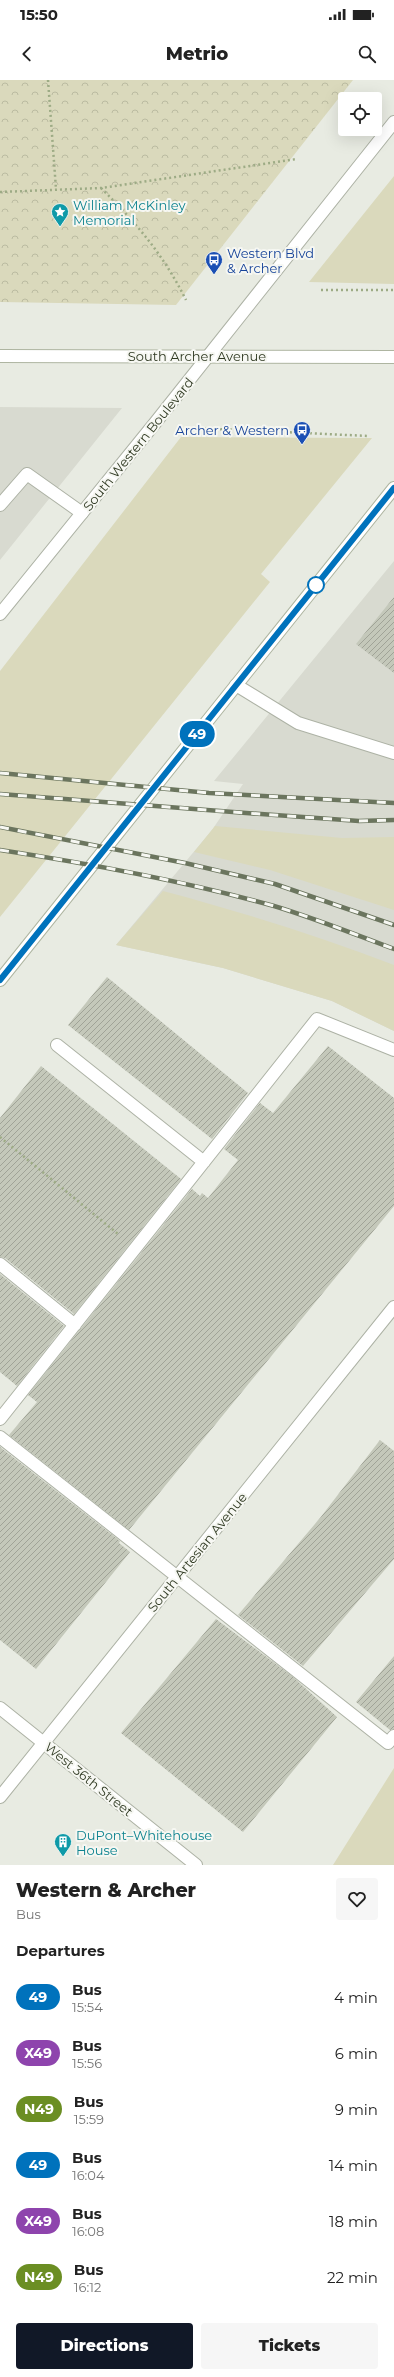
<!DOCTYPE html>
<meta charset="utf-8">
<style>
body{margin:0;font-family:Montserrat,sans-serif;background:#f6f6f6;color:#222;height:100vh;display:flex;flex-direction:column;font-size:15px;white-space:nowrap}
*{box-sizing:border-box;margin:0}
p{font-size:13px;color:#767676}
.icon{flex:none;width:22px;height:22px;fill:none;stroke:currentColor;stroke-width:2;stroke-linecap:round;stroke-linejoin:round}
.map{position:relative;height:1785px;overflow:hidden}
.panel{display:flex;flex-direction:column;background:#fff;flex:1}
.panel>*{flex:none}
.badge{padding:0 8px;border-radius:13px;font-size:14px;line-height:26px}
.tools{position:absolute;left:338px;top:12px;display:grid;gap:8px}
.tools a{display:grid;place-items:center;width:44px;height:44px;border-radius:4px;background:#fff;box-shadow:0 4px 16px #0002;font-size:20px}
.map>.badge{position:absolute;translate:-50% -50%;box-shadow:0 0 0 2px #fff}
h2{padding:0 16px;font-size:15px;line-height:36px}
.round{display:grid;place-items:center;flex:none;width:42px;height:42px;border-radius:4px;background:#f6f6f6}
.summary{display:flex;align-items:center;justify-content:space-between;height:68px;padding:0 16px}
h1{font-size:19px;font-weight:800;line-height:30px}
.action{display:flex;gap:8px;margin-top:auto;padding:8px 16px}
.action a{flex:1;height:46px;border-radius:4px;background:#111827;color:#fff;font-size:16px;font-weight:800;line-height:46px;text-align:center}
.action a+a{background:#f6f6f6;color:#222}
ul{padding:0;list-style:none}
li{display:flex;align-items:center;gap:12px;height:56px;padding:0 16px}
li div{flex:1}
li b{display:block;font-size:15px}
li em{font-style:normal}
li .badge{min-width:44px;font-weight:700;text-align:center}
.status{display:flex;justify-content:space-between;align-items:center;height:28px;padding:0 20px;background:#fff;direction:ltr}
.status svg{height:11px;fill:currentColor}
header{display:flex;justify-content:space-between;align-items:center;height:52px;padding:0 16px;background:#fff;font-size:18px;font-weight:800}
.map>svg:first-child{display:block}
.built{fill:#d8dad0}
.green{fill:#dad9bc}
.park{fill:url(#park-crowns)}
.building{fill:url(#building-hatch)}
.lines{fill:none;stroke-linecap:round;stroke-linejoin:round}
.service-casing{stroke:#adb2a5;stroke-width:14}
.minor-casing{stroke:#adb2a5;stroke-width:14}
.tertiary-casing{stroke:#adb2a5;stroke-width:14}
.secondary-casing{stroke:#aeb5a1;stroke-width:14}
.path{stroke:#9dab85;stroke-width:2.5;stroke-dasharray:2 3;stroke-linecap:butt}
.service{stroke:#fff;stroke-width:12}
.minor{stroke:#fff;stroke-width:12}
.tertiary{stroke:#fff;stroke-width:12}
.secondary{stroke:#fff;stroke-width:12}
.rail-casing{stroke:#6b755e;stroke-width:4.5}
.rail{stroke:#f6f7f2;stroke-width:3;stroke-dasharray:9;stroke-linecap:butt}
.line-casing{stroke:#fff;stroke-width:9}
.line{stroke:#0072bc;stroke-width:6}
.stop-dot{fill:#fff;stroke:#0072bc;stroke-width:2}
.labels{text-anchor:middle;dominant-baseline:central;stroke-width:4;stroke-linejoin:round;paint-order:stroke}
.culture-label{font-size:13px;fill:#0d838f;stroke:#f6f7f2;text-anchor:start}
.transit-label{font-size:13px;fill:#164399;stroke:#f6f7f2;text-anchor:start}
.street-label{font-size:13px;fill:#303a23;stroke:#f6f7f2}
</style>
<div class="status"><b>15:50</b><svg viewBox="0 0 49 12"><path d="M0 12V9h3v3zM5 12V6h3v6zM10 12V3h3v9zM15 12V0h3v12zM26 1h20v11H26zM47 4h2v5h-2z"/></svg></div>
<header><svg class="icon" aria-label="back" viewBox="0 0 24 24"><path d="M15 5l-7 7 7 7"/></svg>Metrio<svg class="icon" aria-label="search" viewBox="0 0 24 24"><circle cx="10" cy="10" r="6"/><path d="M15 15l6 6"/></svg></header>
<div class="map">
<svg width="394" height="1785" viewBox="0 0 394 1785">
<defs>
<pattern id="park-crowns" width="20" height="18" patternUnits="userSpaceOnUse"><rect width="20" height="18" fill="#dad9bc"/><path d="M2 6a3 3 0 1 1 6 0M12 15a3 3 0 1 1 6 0" fill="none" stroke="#bbbba1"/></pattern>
<pattern id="building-hatch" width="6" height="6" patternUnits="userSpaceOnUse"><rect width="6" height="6" fill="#c4c8ba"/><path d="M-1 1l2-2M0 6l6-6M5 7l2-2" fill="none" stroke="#a0a397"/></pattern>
</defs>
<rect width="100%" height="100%" fill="#e8ebe2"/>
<path class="built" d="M0 327 122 328 0 480Z
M394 481V951L332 921 223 888 116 865 212 750 243 704 214 701Z"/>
<path class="green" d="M394 96V204L309 202Z
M181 357 372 358 261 494 270 502 0 837V591Z
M215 746 342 758 394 757V830L270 790 194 772Z
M163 811C242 832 318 856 394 885V951L332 921 223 888 116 865Z
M394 1688V1785H333Z"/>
<path class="park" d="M0 0H353L176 225 0 222Z"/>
<path class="building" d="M394 517V593L356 564Z
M107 897 248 1013 212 1059 68 945Z
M328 966 394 1018V1126L129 1450 9 1355 37 1322 28 1315 192 1109 200 1116 202 1113 208 1118 238 1080 224 1069 260 1023 273 1033Z
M41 986 181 1099 74 1234 5 1178 0 1177V1038Z
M0 1194 64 1246 17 1306 0 1292Z
M380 1360 394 1371V1479L303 1586 238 1535 320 1438Z
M0 1367 120 1461 119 1463 130 1472 36 1589 0 1560Z
M216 1539 293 1597 337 1637 243 1752 121 1653Z
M394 1576V1649L390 1650 356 1622Z"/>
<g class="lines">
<defs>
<path id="service" d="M0 425 27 394 82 433
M236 605 298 643 394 673
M57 965 204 1082
M0 1184 75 1245
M0 1339 317 939 394 970
M0 1357 388 1663 394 1656"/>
<path id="minor" d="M0 1628 196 1785
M0 1717 394 1227"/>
<path id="tertiary" d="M0 534 155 343 394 42"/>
<path id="secondary" d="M0 276 394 277
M0 900 394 408"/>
</defs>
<use href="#service" class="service-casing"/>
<use href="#minor" class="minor-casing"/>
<use href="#tertiary" class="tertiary-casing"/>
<use href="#secondary" class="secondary-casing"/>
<path class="path" d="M48 0 56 109
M101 108C137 144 163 174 186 220
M0 112 101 108 297 79
M321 210H394
M195 348 369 356
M0 1057 118 1154"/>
<use href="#service" class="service"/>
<use href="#minor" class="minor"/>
<use href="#tertiary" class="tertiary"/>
<use href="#secondary" class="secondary"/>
<defs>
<path id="rail" d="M0 693 209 713 394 723
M0 714 246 733 359 741 394 740
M0 747 185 783 275 804 394 845
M0 770C92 784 184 801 274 826 314 838 354 854 394 869"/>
</defs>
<use href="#rail" class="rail-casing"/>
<use href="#rail" class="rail"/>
</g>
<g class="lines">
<defs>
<path id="line" d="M0 900 394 408"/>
</defs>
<use href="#line" class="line-casing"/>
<use href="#line" class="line"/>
</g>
<defs>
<symbol id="sight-pin" viewBox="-11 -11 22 30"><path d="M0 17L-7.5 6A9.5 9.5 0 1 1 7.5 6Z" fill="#0f9aa8" stroke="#f6f7f2"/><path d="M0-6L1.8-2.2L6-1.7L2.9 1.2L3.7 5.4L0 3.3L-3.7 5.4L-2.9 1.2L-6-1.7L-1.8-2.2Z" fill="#fff"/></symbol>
<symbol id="bus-pin" viewBox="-11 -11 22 30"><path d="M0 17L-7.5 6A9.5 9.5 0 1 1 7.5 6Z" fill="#1a4fb4" stroke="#f6f7f2"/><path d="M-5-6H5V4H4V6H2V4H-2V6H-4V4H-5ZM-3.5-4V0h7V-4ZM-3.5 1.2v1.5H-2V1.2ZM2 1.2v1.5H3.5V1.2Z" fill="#fff"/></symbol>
<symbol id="building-pin" viewBox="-11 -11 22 30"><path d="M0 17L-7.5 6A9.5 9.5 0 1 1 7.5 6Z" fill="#0f9aa8" stroke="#f6f7f2"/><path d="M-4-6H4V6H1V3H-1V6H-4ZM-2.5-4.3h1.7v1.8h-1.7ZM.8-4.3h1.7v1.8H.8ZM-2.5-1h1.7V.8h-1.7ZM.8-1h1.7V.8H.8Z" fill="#fff"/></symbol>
</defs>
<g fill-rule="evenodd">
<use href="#sight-pin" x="50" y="122" width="20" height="27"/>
<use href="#bus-pin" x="204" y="170" width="20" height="27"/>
<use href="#bus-pin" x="292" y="340" width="20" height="27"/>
<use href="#building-pin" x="53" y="1752" width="20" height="27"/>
</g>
<circle class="stop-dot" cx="316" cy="505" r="8"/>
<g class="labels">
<g class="culture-label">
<text x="73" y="125">William McKinley<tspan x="73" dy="15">Memorial</tspan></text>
<text x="76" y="1755">DuPont–Whitehouse<tspan x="76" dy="15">House</tspan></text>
</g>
<g class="transit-label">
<text x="227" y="173">Western Blvd<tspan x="227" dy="15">&amp; Archer</tspan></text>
<text x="289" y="350" text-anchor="end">Archer &amp; Western</text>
</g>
<g class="street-label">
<text x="197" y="276">South Archer Avenue</text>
<text transform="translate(138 364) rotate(-51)">South Western Boulevard</text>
<text transform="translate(197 1472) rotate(-51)">South Artesian Avenue</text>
<text transform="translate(89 1699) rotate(39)">West 36th Street</text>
</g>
</g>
</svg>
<div class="tools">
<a><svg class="icon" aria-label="locate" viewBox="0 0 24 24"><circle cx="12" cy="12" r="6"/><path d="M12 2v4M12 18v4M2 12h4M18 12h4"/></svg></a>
</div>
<b class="badge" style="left:197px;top:654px;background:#0072bc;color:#fff">49</b>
</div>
<section class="panel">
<div class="summary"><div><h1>Western &amp; Archer</h1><p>Bus</p></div><a class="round"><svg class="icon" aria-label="heart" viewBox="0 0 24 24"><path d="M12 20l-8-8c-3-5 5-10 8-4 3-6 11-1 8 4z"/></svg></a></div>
<h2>Departures</h2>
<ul>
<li><span class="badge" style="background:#0072bc;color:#fff">49</span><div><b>Bus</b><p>15:54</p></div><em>4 min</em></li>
<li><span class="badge" style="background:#8e44ad;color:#fff">X49</span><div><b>Bus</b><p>15:56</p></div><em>6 min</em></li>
<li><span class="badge" style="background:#6b8e23;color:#fff">N49</span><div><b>Bus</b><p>15:59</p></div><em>9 min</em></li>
<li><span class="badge" style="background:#0072bc;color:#fff">49</span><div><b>Bus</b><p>16:04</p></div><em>14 min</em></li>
<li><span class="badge" style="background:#8e44ad;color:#fff">X49</span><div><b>Bus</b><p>16:08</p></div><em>18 min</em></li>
<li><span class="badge" style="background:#6b8e23;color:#fff">N49</span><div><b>Bus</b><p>16:12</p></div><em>22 min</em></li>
</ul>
<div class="action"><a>Directions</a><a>Tickets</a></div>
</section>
